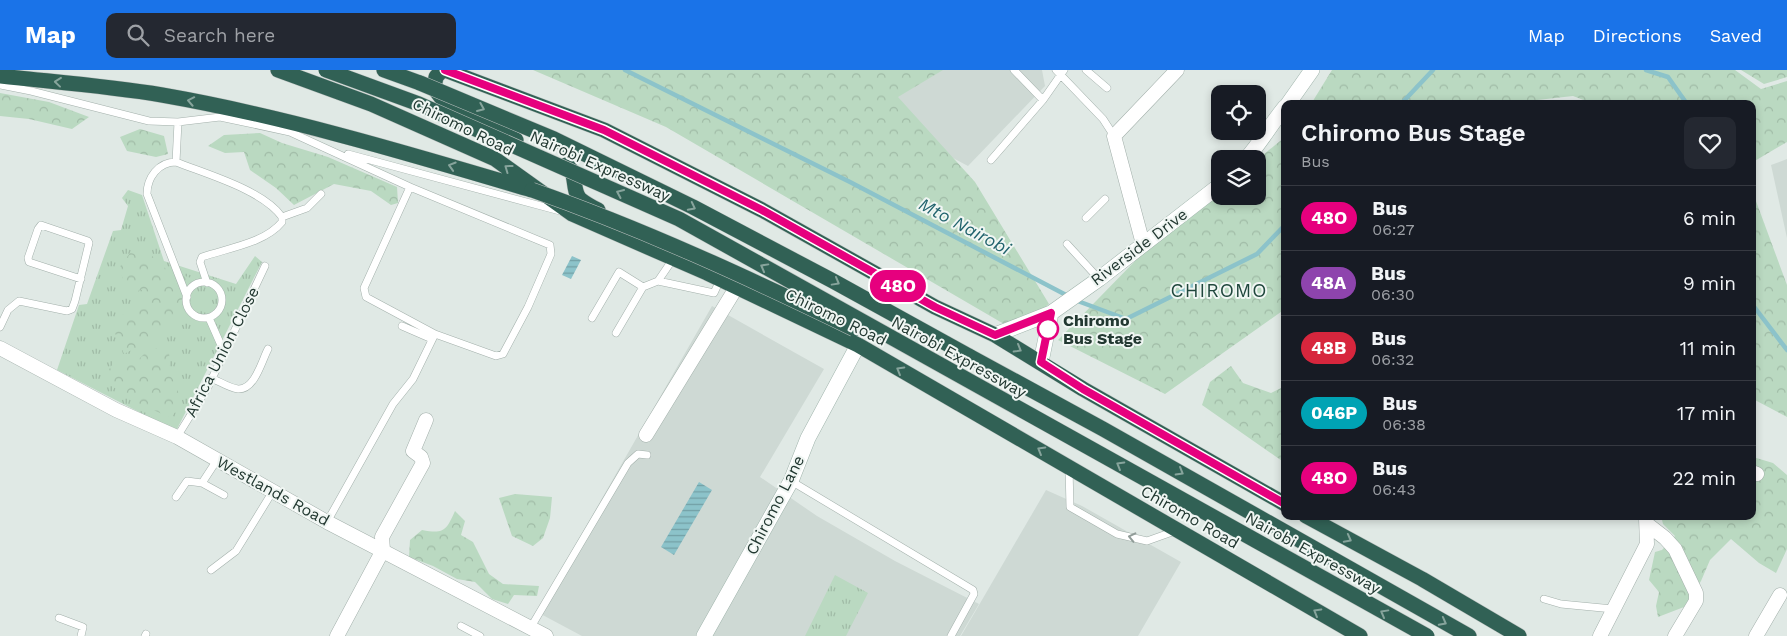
<!DOCTYPE html>
<style>
body{margin:0;font-family:"Work Sans",sans-serif;background:#242831;color:#f1f3f6;height:100vh;display:flex;flex-direction:column;font-size:19px;white-space:nowrap}
*{box-sizing:border-box;margin:0}
p{font-size:16px;color:#9ea1a6}
.icon{flex:none;width:28px;height:28px;fill:none;stroke:currentColor;stroke-width:2;stroke-linecap:round;stroke-linejoin:round}
.map{position:relative;flex:1;overflow:hidden}
.side{position:absolute;left:1281px;top:30px;width:475px;height:420px;display:flex;flex-direction:column;background:#171b24;border-radius:10px;box-shadow:0 2px 8px #0003}
.side>*{flex:none}
.badge{padding:0 10px;border-radius:16px;font-size:18px;line-height:32px}
.controls{position:absolute;left:1211px;top:15px;display:grid;gap:10px}
.controls a{display:grid;place-items:center;width:55px;height:55px;border-radius:10px;background:#171b24;box-shadow:0 2px 8px #0003;font-size:25px}
.map>.badge{position:absolute;translate:-50% -50%;box-shadow:0 0 0 2px #fff}
.round{display:grid;place-items:center;flex:none;width:52px;height:52px;border-radius:10px;background:#242831}
.head{display:flex;align-items:center;justify-content:space-between;height:85px;padding:0 20px}
h1{font-size:24px;font-weight:600;line-height:38px}
ul{padding:0;list-style:none}
li{display:flex;align-items:center;gap:15px;height:65px;padding:0 20px;border-top:1px solid #363941}
li div{flex:1}
li b{display:block;font-size:19px}
li em{font-style:normal}
li .badge{min-width:55px;font-weight:700;text-align:center}
header{display:flex;align-items:center;gap:30px;box-sizing:border-box;height:70px;padding:0 25px;background:#1a73e8;color:#fff}
header strong{font-size:24px}
nav{display:flex;gap:28px;margin-inline-start:auto;font-size:18px}
.search{width:350px;height:45px;background:#242831;display:flex;align-items:center;gap:12px;box-sizing:border-box;padding:0 18px;border-radius:10px;color:#9ea1a6;font-size:19px}
.map>svg:first-child{display:block}
.built{fill:#ced9d4}
.grass{fill:url(#grass-tufts)}
.forest{fill:url(#forest-crowns)}
.water{fill:url(#water-rules)}
.lines{fill:none;stroke-linecap:round;stroke-linejoin:round}
.stream{stroke:#8cc3ca;stroke-width:4.5}
.lane-casing{stroke:#a3b0ab;stroke-width:8}
.street-casing{stroke:#a3b0ab;stroke-width:15}
.secondary-casing{stroke:#a0b4ac;stroke-width:16}
.highway-casing{stroke:#bdc3c1;stroke-width:16}
.lane{stroke:#fff;stroke-width:7}
.street{stroke:#fff;stroke-width:14}
.secondary{stroke:#fff;stroke-width:15}
.highway{stroke:#316155;stroke-width:15}
.highway-bridge-casing{stroke:#bdc3c1;stroke-width:16;stroke-linecap:butt}
.highway-bridge{stroke:#316155;stroke-width:15}
.oneway{stroke:#87a49c}
.oneway2{stroke:#909c98}
.line-casing{stroke:#fff;stroke-width:11}
.line{stroke:#e6007e;stroke-width:8}
.stop-dot{fill:#fff;stroke:#e6007e;stroke-width:2.5}
.labels{text-anchor:middle;dominant-baseline:central;stroke-width:4;stroke-linejoin:round;paint-order:stroke}
.street-label{font-size:16px;fill:#223831;stroke:#f0f6f3}
.stop-label{font-size:16px;font-weight:bold;fill:#223831;stroke:#f0f6f3;text-anchor:start}
.water-label{font-size:18px;font-style:italic;fill:#22646e;stroke:#f0f6f3}
.quarter-label{font-size:19px;letter-spacing:1px;fill:#20483d;stroke:#f0f6f3}
</style>
<header>
<strong>Map</strong>
<div class="search"><svg class="icon" aria-label="search" viewBox="0 0 24 24"><circle cx="10" cy="10" r="6"/><path d="M15 15l6 6"/></svg>Search here</div>
<nav><a>Map</a><a>Directions</a><a>Saved</a></nav>
</header>
<div class="map">
<svg width="1787" height="566" viewBox="0 0 1787 566">
<defs>
<pattern id="grass-tufts" width="24" height="20" patternUnits="userSpaceOnUse" patternTransform="scale(1.25)"><rect width="24" height="20" fill="#bad9c1"/><path d="M3 7l-1-3M5 7V3M7 7l1-3M15 17l-1-3M17 17v-4M19 17l1-3" fill="none" stroke="#a0bba6"/></pattern>
<pattern id="forest-crowns" width="20" height="18" patternUnits="userSpaceOnUse" patternTransform="scale(1.25)"><rect width="20" height="18" fill="#bad9c1"/><path d="M2 6a3 3 0 1 1 6 0M12 15a3 3 0 1 1 6 0" fill="none" stroke="#a0bba6"/></pattern>
<pattern id="water-rules" width="6" height="5" patternUnits="userSpaceOnUse" patternTransform="scale(1.25)"><rect width="6" height="5" fill="#8cc3ca"/><path d="M0 2.5h6" fill="none" stroke="#729fa5"/></pattern>
</defs>
<rect width="100%" height="100%" fill="#e0e9e5"/>
<path class="built" d="M787 0H1042L1045 16 968 96Z
M1787 89V168L1771 95Z
M712 236 824 299 760 407 817 446 895 491 979 534 960 566H582L537 542Z
M1046 420 1082 436 1181 492 1138 566H961Z"/>
<path class="grass" d="M128 120 142 125 164 191 236 214 255 186 262 192 176 361 57 300 79 235 87 234 113 161 121 160 128 136 122 128Z
M835 505 868 523 846 566H805Z"/>
<path class="forest" d="M533 0H943L898 27 975 112 1049 234 1016 261 666 57Z
M1332 0H1735L1761 19 1787 11V72L1753 92 1752 34H1594L1573 26 1503 34H1311Z
M1741 0H1787V7L1764 14Z
M0 23 49 32 89 47 72 59 29 49 0 46Z
M140 59 164 66 168 84 156 87 127 81 120 67Z
M260 63 282 73 328 87 397 117 398 133 391 135 371 121 334 114 294 135 276 118 250 100 244 82 225 83 208 76 224 65Z
M1285 67V239L1165 324 1058 270 1137 189 1220 119V126H1258V89Z
M1753 123 1787 215V347L1753 329Z
M130 183 151 185 167 200 191 208 182 230 178 248 161 265 124 284 112 256 127 240 145 239 142 220 128 223 119 198Z
M150 278 169 280 170 302 182 332 171 348 140 334 102 310 114 292H136Z
M1231 296 1243 313 1271 323 1285 316V393L1202 335 1210 312Z
M1753 387 1773 393 1787 405V479L1776 503 1759 493 1731 469 1710 490 1701 511 1684 537 1658 547 1656 536 1659 522 1649 510 1655 482 1662 480 1675 466 1663 454 1661 446H1752Z
M515 424 552 427 550 448 543 468 533 476 512 466 499 428Z
M455 441 465 451 461 465 473 472 489 504 503 514 539 516 537 526 514 525 508 534 492 529 475 512 457 509 433 496 409 487 410 470 422 460C444 464 446 461 455 441Z"/>
<path class="water" d="M572 186 581 190 571 209 562 205Z
M699 412 712 420 674 485 661 477Z"/>
<g class="lines">
<path class="stream" d="M625 0 850 112 1068 226
M1646 0 1668 7 1687 34
M1401 34 1433 0
M1075 230 1126 249 1257 184 1285 155
M1752 234 1787 280"/>
<defs>
<path id="lane" d="M1014 0 1043 30
M1056 0 1103 49 1114 66
M1086 0 1107 18
M0 15 31 21 149 51 178 52 220 47 290 62 410 117
M348 84 560 141
M991 90 1043 30 1064 0
M176 92 178 52
M282 147 307 138 321 124
M1086 148 1105 129
M1067 174 1099 209
M658 211 714 223 720 210
M186 230a18 18 0 1 1 36 0a18 18 0 1 1-36 0Z
M187 227 147 124C147 108 158 92 176 92 206 104 263 120 282 147V152C265 173 228 178 202 187L200 192 207 213
M209 248 224 282
M592 248 619 202 643 217
M402 256 432 269
M0 257 8 240 19 231 67 241 72 239 75 231 89 173 88 171 41 155 38 159 28 188 29 192 81 209
M616 263 643 217 658 211 673 189
M211 308C219 311 229 318 238 319 255 320 262 290 268 279
M177 367 208 317 265 196
M1069 398 1070 437 1117 464 1147 471 1175 461
M791 411 973 520 974 524 951 566
M202 413 224 425
M176 427 187 411 202 413 217 390
M327 452 393 334 413 309 435 264 366 227 364 218 410 117 550 175 551 184 528 237 503 284 496 286 435 264
M211 500 236 481 273 421
M1544 529 1561 534 1613 539
M59 548 83 557 81 566
M461 556 480 566
M531 557 628 393 638 384 647 385
M145 566 146 564"/>
<path id="street" d="M1143 174 1114 66 1177 0
M0 278 116 340 177 367 327 452 546 566
M646 365 736 218
M1752 402 1757 404
M1647 454 1665 468 1675 479 1696 523V531L1675 566
M337 566 383 480 382 467 423 393 421 387 413 381 426 350
M1600 566 1647 474 1646 448
M1756 566 1780 525"/>
<path id="secondary" d="M1288 34 1312 0
M1246 89C1261 72 1271 54 1285 37
M995 265 1051 243 1099 209 1220 115
M1041 292 1051 243
M704 566 791 411 808 368 858 275"/>
<path id="highway" d="M278 0 371 34 495 89 572 144 707 203 858 275 1360 566
M384 0 420 13
M442 0 436 7 434 18 446 34 516 70
M445 0 604 60 762 140 935 237 995 265 1083 319 1285 434
M0 6C54 12 108 16 162 25 288 47 410 84 532 120
M566 95C578 102 571 119 580 129 585 133 592 137 598 140
M969 286 1103 359 1469 566
M1306 446 1422 509 1519 566"/>
</defs>
<use href="#lane" class="lane-casing"/>
<use href="#street" class="street-casing"/>
<use href="#secondary" class="secondary-casing"/>
<use href="#highway" class="highway-casing"/>
<use href="#lane" class="lane"/>
<use href="#street" class="street"/>
<use href="#secondary" class="secondary"/>
<use href="#highway" class="highway"/>
<defs>
<path id="highway-bridge" d="M326 0 419 34 679 149 1427 566
M420 13 554 69 693 137 833 211 969 286
M532 120C643 159 749 208 854 259"/>
</defs>
<use href="#highway-bridge" class="highway-bridge-casing"/>
<use href="#highway-bridge" class="highway-bridge"/>
</g>
<defs><path id="oneway-chevron" d="M-2-3.5L2.5 0L-2 3.5" fill="none" stroke-width="1.6" stroke-linecap="round" stroke-linejoin="round" transform="scale(1.25)"/></defs>
<g class="oneway">
<use href="#oneway-chevron" transform="translate(58 12) rotate(-174)"/>
<use href="#oneway-chevron" transform="translate(191 31) rotate(-169)"/>
<use href="#oneway-chevron" transform="translate(481 38) rotate(23)"/>
<use href="#oneway-chevron" transform="translate(452 96) rotate(-163)"/>
<use href="#oneway-chevron" transform="translate(508 98) rotate(-144)"/>
<use href="#oneway-chevron" transform="translate(620 123) rotate(-156)"/>
<use href="#oneway-chevron" transform="translate(692 137) rotate(27)"/>
<use href="#oneway-chevron" transform="translate(764 197) rotate(-151)"/>
<use href="#oneway-chevron" transform="translate(836 212) rotate(29)"/>
<use href="#oneway-chevron" transform="translate(1018 279) rotate(30)"/>
<use href="#oneway-chevron" transform="translate(900 300) rotate(-150)"/>
<use href="#oneway-chevron" transform="translate(1041 380) rotate(-150)"/>
<use href="#oneway-chevron" transform="translate(1120 395) rotate(-150)"/>
<use href="#oneway-chevron" transform="translate(1180 402) rotate(30)"/>
<use href="#oneway-chevron" transform="translate(1348 469) rotate(28)"/>
<use href="#oneway-chevron" transform="translate(1317 542) rotate(-150)"/>
<use href="#oneway-chevron" transform="translate(1384 543) rotate(-151)"/>
<use href="#oneway-chevron" transform="translate(1443 552) rotate(28)"/>
</g>
<use class="oneway2" href="#oneway-chevron" transform="translate(1132 467) rotate(-167)"/>
<g class="lines">
<defs>
<path id="line" d="M445 0 604 60 762 140 935 237 995 265 1051 243 1041 292 1083 319 1285 434"/>
</defs>
<use href="#line" class="line-casing"/>
<use href="#line" class="line"/>
</g>
<circle class="stop-dot" cx="1048" cy="259" r="10"/>
<g class="labels">
<g class="street-label">
<text transform="translate(463 57) rotate(26)">Chiromo Road</text>
<text transform="translate(600 96) rotate(24)">Nairobi Expressway</text>
<text transform="translate(1139 177) rotate(-37)">Riverside Drive</text>
<text transform="translate(836 247) rotate(26)">Chiromo Road</text>
<text transform="translate(222 282) rotate(-63)">Africa Union Close</text>
<text transform="translate(959 287) rotate(29)">Nairobi Expressway</text>
<text transform="translate(273 421) rotate(29)">Westlands Road</text>
<text transform="translate(775 435) rotate(-63)">Chiromo Lane</text>
<text transform="translate(1190 447) rotate(30)">Chiromo Road</text>
<text transform="translate(1313 483) rotate(29)">Nairobi Expressway</text>
</g>
<g class="stop-label">
<text x="1063" y="250">Chiromo<tspan x="1063" dy="18">Bus Stage</tspan></text>
</g>
<g class="water-label">
<text transform="translate(965 156) rotate(28)">Mto Nairobi</text>
</g>
<g class="quarter-label">
<text x="1219" y="220">CHIROMO</text>
</g>
</g>
</svg>
<div class="controls">
<a><svg class="icon" aria-label="locate" viewBox="0 0 24 24"><circle cx="12" cy="12" r="6"/><path d="M12 2v4M12 18v4M2 12h4M18 12h4"/></svg></a>
<a><svg class="icon" aria-label="layers" viewBox="0 0 24 24"><path d="M12 4l9 5-9 5-9-5zM3 14l9 5 9-5"/></svg></a>
</div>
<b class="badge" style="left:898px;top:216px;background:#e6007e;color:#fff">48O</b>
<section class="side">
<div class="head"><div><h1>Chiromo Bus Stage</h1><p>Bus</p></div><a class="round"><svg class="icon" aria-label="heart" viewBox="0 0 24 24"><path d="M12 20l-8-8c-3-5 5-10 8-4 3-6 11-1 8 4z"/></svg></a></div>
<ul>
<li><span class="badge" style="background:#e6007e;color:#fff">48O</span><div><b>Bus</b><p>06:27</p></div><em>6 min</em></li>
<li><span class="badge" style="background:#8e44ad;color:#fff">48A</span><div><b>Bus</b><p>06:30</p></div><em>9 min</em></li>
<li><span class="badge" style="background:#d7263d;color:#fff">48B</span><div><b>Bus</b><p>06:32</p></div><em>11 min</em></li>
<li><span class="badge" style="background:#00a3b4;color:#fff">046P</span><div><b>Bus</b><p>06:38</p></div><em>17 min</em></li>
<li><span class="badge" style="background:#e6007e;color:#fff">48O</span><div><b>Bus</b><p>06:43</p></div><em>22 min</em></li>
</ul>
</section>
</div>
